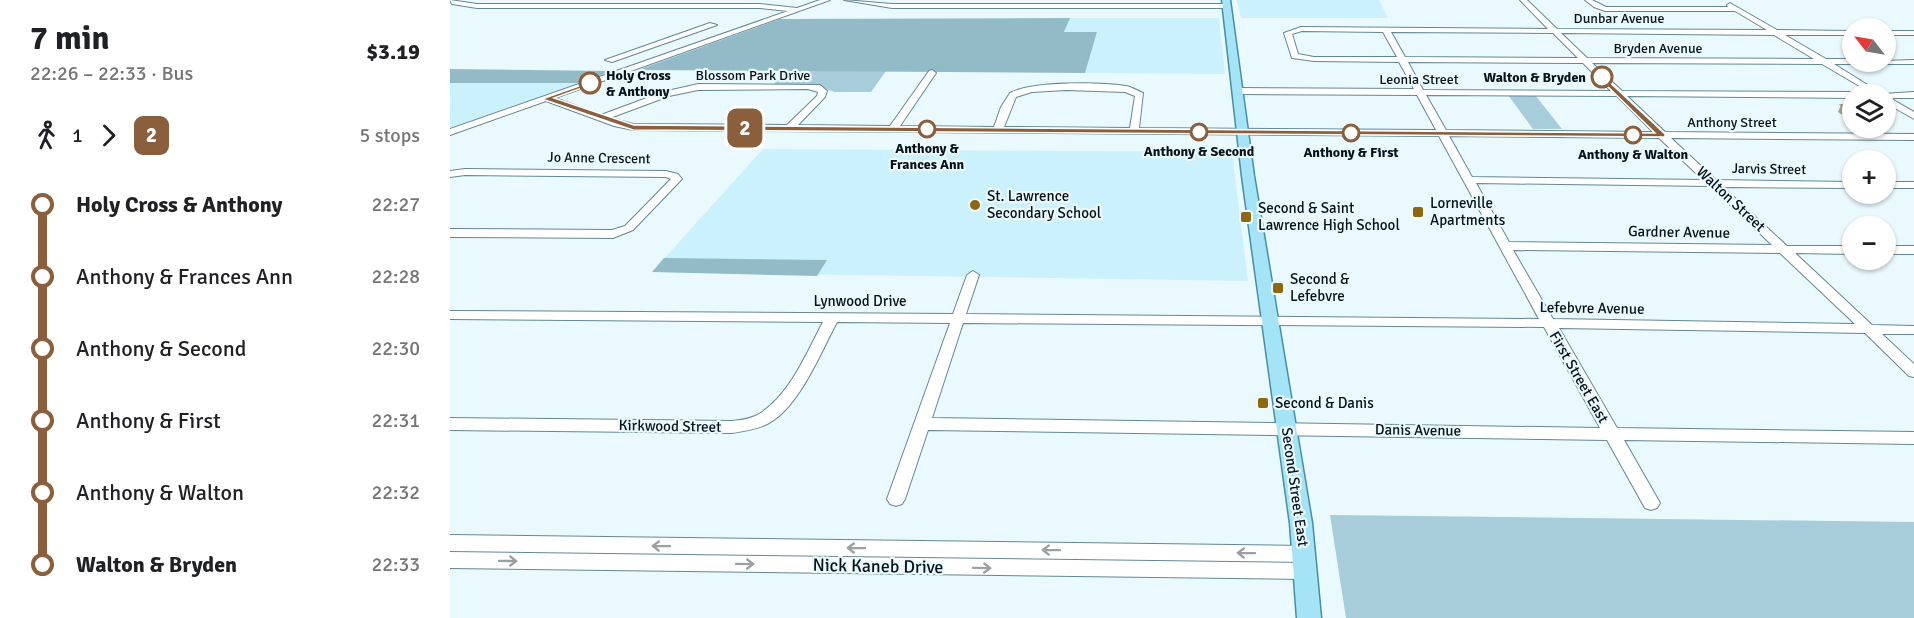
<!DOCTYPE html>
<meta charset="utf-8">
<style>
body{margin:0;font-family:Signika,sans-serif;background:#f6f6f6;color:#202124;height:100vh;display:flex;flex-direction:column;font-size:22px;white-space:nowrap}
*{box-sizing:border-box;margin:0}
p{font-size:20px;color:#757577}
.icon{flex:none;width:33px;height:33px;fill:none;stroke:currentColor;stroke-width:2;stroke-linecap:round;stroke-linejoin:round}
.map{position:relative;flex:1;overflow:hidden}
.panel{display:flex;flex-direction:column;background:#fff;width:450px}
.panel>*{flex:none}
.badge{padding:0 12px;border-radius:9px;font-size:21px;line-height:39px}
.needle{width:39px;rotate:301deg}
.fabs{position:absolute;left:1392px;top:18px;display:grid;gap:12px}
.fabs a{display:grid;place-items:center;width:54px;height:54px;border-radius:50%;background:#fff;box-shadow:0 2px 4px #0004;font-size:30px}
.map>.badge{position:absolute;translate:-50% -50%;box-shadow:0 0 0 3px #fff}
.legs{display:flex;align-items:center;gap:9px;height:66px;padding:0 30px;font-size:20px}
.legs p{margin-inline-start:auto}
.headline{display:flex;align-items:center;justify-content:space-between;height:102px;padding:0 30px}
h1{font-size:33px;font-weight:800;line-height:45px}
ul{padding:0 30px;list-style:none}
li{display:flex;align-items:center;gap:21px;height:72px;font-size:22px}
li i{display:grid;place-items:center;width:9px;height:100%;margin:0 8px;background:currentColor}
li i::after{content:'';width:15px;height:15px;margin:-8px;border:4px solid;border-radius:50%;background:#fff}
li p{margin-inline-start:auto}
li:first-child i{background:linear-gradient(#0000 50%,currentColor 0)}
li:last-child i{background:linear-gradient(currentColor 50%,#0000 0)}
main{display:flex;flex:1;min-height:0}
.map>svg:first-child{display:block}
.built{fill:#cbf1fd}
.green{fill:#a7cdda}
.forest{fill:#93bbc7}
.lines{fill:none;stroke-linecap:round;stroke-linejoin:round}
.minor-casing{stroke:#638792;stroke-width:2}
.major-casing{stroke:#458fa4;stroke-width:3}
.minor{fill:#fff;fill-rule:evenodd}
.major{fill:#a4e4f6;fill-rule:evenodd}
.wall{fill:#b0a28a}
.building{fill:#cdbca0;stroke:#908470;stroke-width:1.5}
.oneway{stroke:#9ba1a3}
.line-1{fill:#8b5e3c;stroke:#fff;stroke-width:1.5}
.stop-1-dot{fill:#fff;stroke:#8b5e3c;stroke-width:3}
.poi-dot{fill:#8e670b;stroke:#eaf9fe;stroke-width:2}
.labels{text-anchor:middle;dominant-baseline:central;stroke-width:4.5;stroke-linejoin:round;paint-order:stroke}
.far-street-label{font-size:14px;fill:#061318;stroke:#eaf9fe}
.far-stop-label{font-size:14px;font-weight:bold;fill:#061318;stroke:#eaf9fe}
.poi-label{font-size:15px;fill:#061318;stroke:#eaf9fe;text-anchor:start}
.street-label{font-size:15px;fill:#061318;stroke:#eaf9fe}
.near-street-label{font-size:18px;fill:#061318;stroke:#eaf9fe}
</style>
<main>
<section class="panel">
<div class="headline"><div><h1>7 min</h1><p>22:26 – 22:33 · Bus</p></div><b>$3.19</b></div>
<div class="legs"><svg class="icon" aria-label="walk" viewBox="0 0 24 24"><circle cx="13" cy="4" r="2"/><path d="M13 8l-2 6 4 7M11 14l-3 7M7 12l3-4h3l4 4"/></svg>1<svg class="icon" aria-label="forward" viewBox="0 0 24 24"><path d="M9 5l7 7-7 7"/></svg><b class="badge" style="background:#8b5e3c;color:#fff">2</b><p>5 stops</p></div>
<ul>
<li><i style="color:#8b5e3c"></i><b>Holy Cross &amp; Anthony</b><p>22:27</p></li>
<li><i style="color:#8b5e3c"></i><span>Anthony &amp; Frances Ann</span><p>22:28</p></li>
<li><i style="color:#8b5e3c"></i><span>Anthony &amp; Second</span><p>22:30</p></li>
<li><i style="color:#8b5e3c"></i><span>Anthony &amp; First</span><p>22:31</p></li>
<li><i style="color:#8b5e3c"></i><span>Anthony &amp; Walton</span><p>22:32</p></li>
<li><i style="color:#8b5e3c"></i><b>Walton &amp; Bryden</b><p>22:33</p></li>
</ul>
</section>
<div class="map">
<svg width="1464" height="618" viewBox="0 0 1464 618">
<rect width="100%" height="100%" fill="#eaf9fe"/>
<path class="built" d="M787 0H929L938 18H791Z
M620 18H769L775 74 635 73 647 32H614Z
M0 83H131L0 128Z
M313 149 782 152 798 281 202 272Z"/>
<path class="green" d="M336 70 436 71 421 92H385L360 84H324Z
M1058 95H1085L1112 129H1083Z
M880 515 1464 522V618H896Z"/>
<path class="forest" d="M620 18 614 32H647L635 73 188 70 330 19Z
M0 69 161 71 131 83H0Z
M214 258 377 260 367 276 202 272Z"/>
<g class="lines">
<defs>
<path id="minor" d="M0 0 27 4H310L347 8 370 0H380L105 98 151 115 213 92 248 84 370 85 377 91 375 97 348 125 440 126 479 71 482 70 486 73 450 126 544 127 551 107 560 93C582 81 650 82 676 86 682 87 688 91 693 93L689 128 986 130 967 95 788 94 784 91 788 88 964 89 949 62 864 61 842 58 834 33 851 27 1098 29 1070 0H1077L1107 29 1317 30 1285 11H1155L1144 7 1135 0H1142L1156 7H1278L1277 5 1280 3 1327 30 1402 31V35H1335L1376 59H1402V62L1464 60V64H1384L1432 94 1464 92V98H1440L1464 112V119L1436 103V94H1423L1372 64 1142 63 1172 91 1402 92 1406 94H1402V98L1177 96 1215 132 1464 134V140L1221 138 1266 180 1402 182V188L1273 187 1337 246H1402V254L1345 253 1422 325 1464 326V334H1432L1464 364V377L1459 376 1415 333 1109 328 1167 428 1464 432V444L1174 440 1210 503 1207 508 1201 510 1195 508 1157 440 478 430 455 499 452 504 446 506 440 504 437 499 500 323 387 322C371 352 349 407 319 423 308 429 294 431 282 433L0 430V418L282 421C291 420 301 419 309 414 340 395 357 352 373 322L0 319V311L503 314 517 275 523 271 529 275 516 314 1089 319 989 136 183 130 164 126 96 101 0 135V129L338 11 310 8H27L2 4ZM852 31 933 32 947 57H864L848 54 842 34ZM941 32 1103 33 1128 58 955 57ZM1111 33 1324 35 1364 59 1137 58ZM958 62 1133 63 1161 91 973 90ZM358 89 368 92 367 96 337 125 183 124 160 118 219 96 248 90ZM616 90 675 92 685 96 680 128 554 127 566 97 582 92ZM976 95 1167 96 1203 132 996 130ZM999 136 1209 138 1253 180 1022 177ZM1026 183 1260 186 1322 245 1059 242ZM1063 250 1330 253 1405 324 1103 319ZM513 323 1094 327 1150 428 482 418Z
M394 0 442 4H777L780 6 777 8H442Z
M260 23 267 25 162 62 155 60Z
M1436 31H1464V35H1436Z
M15 169 216 171 228 174 232 179 183 230 163 238 0 237V229L162 230 175 226 221 179 216 177 15 175 0 177V171Z
M1436 182H1464V188H1436Z
M1436 246H1464V254H1436Z
M0 535 855 546 862 548 864 554 862 560 855 562 0 551Z
M0 552 856 563 863 565 866 571 863 577 856 579 0 568Z"/>
<path id="major" d="M772 0H780L804 176 862 523 871 618H847L840 523 792 176Z"/>
</defs>
<use href="#minor" class="minor-casing"/>
<use href="#major" class="major-casing"/>
<use href="#minor" class="minor"/>
<use href="#major" class="major"/>
</g>
<path class="wall" d="M1402 104V121L1388 112 1391 105Z"/>
<path class="building" d="M1402 104V112L1391 105Z"/>
<defs><path id="oneway-shaft" d="M-6 0H5M1.5-3L5.5 0L1.5 3" fill="none" stroke-width="1.6" stroke-linecap="round" stroke-linejoin="round" transform="scale(1.5)"/></defs>
<g class="oneway">
<use href="#oneway-shaft" transform="translate(211 546) rotate(-179)"/>
<use href="#oneway-shaft" transform="translate(406 548) rotate(-179)"/>
<use href="#oneway-shaft" transform="translate(601 550) rotate(-179)"/>
<use href="#oneway-shaft" transform="translate(796 553) rotate(-179)"/>
<use href="#oneway-shaft" transform="translate(58 561) rotate(1)"/>
<use href="#oneway-shaft" transform="translate(295 564) rotate(1)"/>
<use href="#oneway-shaft" transform="translate(532 568) rotate(1)"/>
</g>
<path class="line-1" d="M1152 75 1215 134V137L183 130 92 99 143 81V84L104 98 184 125 1205 133 1150 79Z"/>
<g class="stop-1-dot">
<circle cx="1152" cy="77" r="10"/>
<circle cx="140" cy="83" r="10"/>
<circle cx="477" cy="129" r="8"/>
<circle cx="749" cy="132" r="8"/>
<circle cx="901" cy="133" r="8"/>
<circle cx="1183" cy="135" r="8"/>
</g>
<g class="poi-dot">
<circle cx="525" cy="205" r="6"/>
<rect x="962" y="206" width="12" height="12" rx="3"/>
<rect x="790" y="211" width="12" height="12" rx="3"/>
<rect x="822" y="282" width="12" height="12" rx="3"/>
<rect x="807" y="397" width="12" height="12" rx="3"/>
</g>
<g class="labels">
<g class="far-street-label">
<text x="1169" y="18">Dunbar Avenue</text>
<text x="1208" y="48">Bryden Avenue</text>
<text x="303" y="75">Blossom Park Drive</text>
<text x="969" y="79">Leonia Street</text>
<text x="1282" y="122">Anthony Street</text>
<text transform="translate(149 158) rotate(1)">Jo Anne Crescent</text>
<text transform="translate(1319 169) rotate(1)">Jarvis Street</text>
</g>
<g class="far-stop-label">
<text x="156" y="75" text-anchor="start">Holy Cross<tspan x="156" dy="16">&amp; Anthony</tspan></text>
<text x="1136" y="77" text-anchor="end">Walton &amp; Bryden</text>
<text x="477" y="148">Anthony &amp;<tspan x="477" dy="16">Frances Ann</tspan></text>
<text x="749" y="151">Anthony &amp; Second</text>
<text x="901" y="152">Anthony &amp; First</text>
<text x="1183" y="154">Anthony &amp; Walton</text>
</g>
<g class="poi-label">
<text x="537" y="196">St. Lawrence<tspan x="537" dy="17">Secondary School</tspan></text>
<text x="980" y="203">Lorneville<tspan x="980" dy="17">Apartments</tspan></text>
<text x="808" y="208">Second &amp; Saint<tspan x="808" dy="17">Lawrence High School</tspan></text>
<text x="840" y="279">Second &amp;<tspan x="840" dy="17">Lefebvre</tspan></text>
<text x="825" y="403">Second &amp; Danis</text>
</g>
<g class="street-label">
<text transform="translate(1281 199) rotate(43)">Walton Street</text>
<text transform="translate(1229 232) rotate(1)">Gardner Avenue</text>
<text x="410" y="301">Lynwood Drive</text>
<text transform="translate(1142 308) rotate(1)">Lefebvre Avenue</text>
<text transform="translate(1129 377) rotate(60)">First Street East</text>
<text transform="translate(220 426) rotate(1)">Kirkwood Street</text>
<text transform="translate(968 430) rotate(1)">Danis Avenue</text>
<text transform="translate(845 487) rotate(82)">Second Street East</text>
</g>
<g class="near-street-label">
<text transform="translate(428 566) rotate(1)">Nick Kaneb Drive</text>
</g>
</g>
</svg>
<div class="fabs">
<a><svg class="needle" viewBox="-14 -14 28 28"><path d="M0-13l5 13h-10z" fill="#e53935"/><path d="M0 13l5-13h-10z" fill="#757577"/></svg></a>
<a><svg class="icon" aria-label="layers" viewBox="0 0 24 24"><path d="M12 4l9 5-9 5-9-5zM3 14l9 5 9-5"/></svg></a>
<a>+</a>
<a>−</a>
</div>
<b class="badge" style="left:295px;top:128px;background:#8b5e3c;color:#fff">2</b>
</div>
</main>
